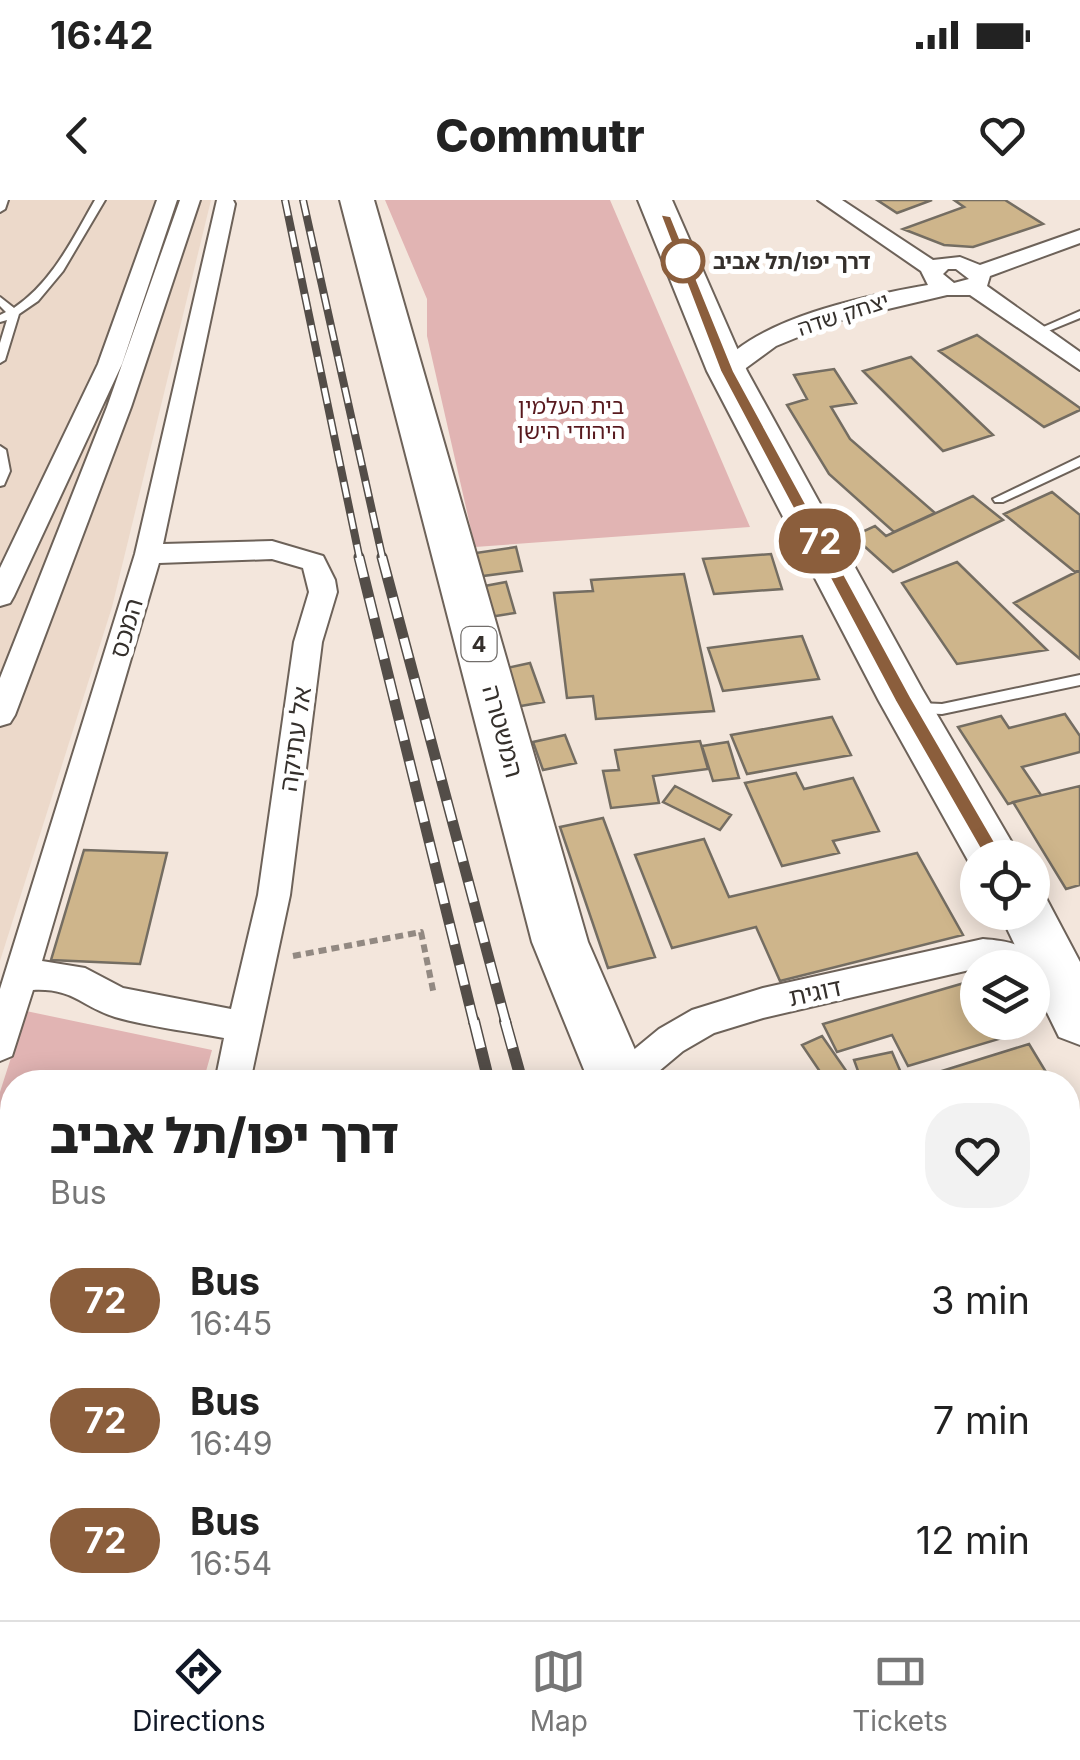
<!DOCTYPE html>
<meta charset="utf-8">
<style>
body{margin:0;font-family:Inter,"Noto Sans Hebrew",sans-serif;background:#f2f2f2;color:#222;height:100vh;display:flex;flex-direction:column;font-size:38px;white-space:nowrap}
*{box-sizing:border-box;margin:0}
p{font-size:32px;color:#767676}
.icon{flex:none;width:55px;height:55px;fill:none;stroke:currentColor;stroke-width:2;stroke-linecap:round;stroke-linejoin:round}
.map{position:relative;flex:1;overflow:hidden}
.details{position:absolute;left:0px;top:870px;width:1080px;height:550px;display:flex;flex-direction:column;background:#fff;border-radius:40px 40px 0 0;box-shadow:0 5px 25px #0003}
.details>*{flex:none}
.badge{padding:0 20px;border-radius:32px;font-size:35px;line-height:65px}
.fabs{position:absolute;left:960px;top:640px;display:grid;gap:20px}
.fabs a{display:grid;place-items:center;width:90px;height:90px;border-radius:50%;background:#fff;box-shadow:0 5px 25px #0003;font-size:50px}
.map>.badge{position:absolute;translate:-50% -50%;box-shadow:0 0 0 5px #fff}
.round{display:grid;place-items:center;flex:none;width:105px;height:105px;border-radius:40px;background:#f2f2f2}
.head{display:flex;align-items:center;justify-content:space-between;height:170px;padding:0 50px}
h1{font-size:48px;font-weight:800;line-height:75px}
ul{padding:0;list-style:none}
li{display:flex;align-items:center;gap:30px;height:120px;padding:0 50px}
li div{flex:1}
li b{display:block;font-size:38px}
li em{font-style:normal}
li .badge{min-width:110px;font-weight:700;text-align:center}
.status{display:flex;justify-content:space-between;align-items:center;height:70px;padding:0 50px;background:#fff;direction:ltr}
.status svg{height:28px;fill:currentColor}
header{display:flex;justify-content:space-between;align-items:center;height:130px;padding:0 50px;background:#fff;font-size:45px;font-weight:800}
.menu{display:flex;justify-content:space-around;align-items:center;height:140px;border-top:2px solid #e0e0e0;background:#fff;font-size:28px;color:#767676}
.menu a{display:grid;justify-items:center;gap:5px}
.menu .on{color:#111827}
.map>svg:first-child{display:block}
.built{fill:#ecd9ca}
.green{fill:#e1b4b3}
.building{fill:#ceb58b;stroke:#746d62;stroke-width:2.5}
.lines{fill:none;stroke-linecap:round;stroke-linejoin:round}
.lane-casing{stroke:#6d6259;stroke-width:4}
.street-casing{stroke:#6d6259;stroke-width:4}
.highway-casing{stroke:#6d6259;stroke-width:4}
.path{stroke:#928982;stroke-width:6;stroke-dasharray:8 5;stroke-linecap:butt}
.lane{fill:#fff;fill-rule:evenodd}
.street{fill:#fff;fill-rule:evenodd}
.highway{fill:#fff;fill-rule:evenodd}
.rail-far2-casing{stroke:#534d48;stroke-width:8}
.rail-far1-casing{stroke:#534d48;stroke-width:11}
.rail-casing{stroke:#534d48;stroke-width:12}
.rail-far2{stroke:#fff;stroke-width:5;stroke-dasharray:16;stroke-linecap:butt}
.rail-far1{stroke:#fff;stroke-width:8;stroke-dasharray:21;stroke-linecap:butt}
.rail{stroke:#fff;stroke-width:9;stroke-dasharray:28;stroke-linecap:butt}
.line{fill:#8b5e3c;stroke:#fff;stroke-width:2.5}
.stop-dot{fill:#fff;stroke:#8b5e3c;stroke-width:5}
.labels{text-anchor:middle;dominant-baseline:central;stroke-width:10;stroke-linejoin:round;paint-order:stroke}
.far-stop-label{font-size:22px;font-weight:bold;fill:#35302c;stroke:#fff;text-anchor:start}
.far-street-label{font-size:22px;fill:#35302c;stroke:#fff}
.far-park-label{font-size:22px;fill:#58191e;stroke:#fff}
.shield{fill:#fff;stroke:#726e6b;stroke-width:2.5}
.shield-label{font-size:22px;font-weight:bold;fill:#35302c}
.street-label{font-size:25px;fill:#35302c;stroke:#fff}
</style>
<div class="status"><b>16:42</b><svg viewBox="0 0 49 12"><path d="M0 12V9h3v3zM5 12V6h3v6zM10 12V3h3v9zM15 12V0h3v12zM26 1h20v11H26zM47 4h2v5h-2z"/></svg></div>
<header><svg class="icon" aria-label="back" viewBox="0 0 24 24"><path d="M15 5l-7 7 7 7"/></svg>Commutr<svg class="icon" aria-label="heart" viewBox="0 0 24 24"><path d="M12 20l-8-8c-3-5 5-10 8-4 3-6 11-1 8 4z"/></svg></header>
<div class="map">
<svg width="1080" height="1420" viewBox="0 0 1080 1420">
<rect width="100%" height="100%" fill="#f3e6dc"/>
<path class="built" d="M0 0H211L112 407 0 761Z"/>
<path class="green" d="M385 0H610L750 327 475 347 427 136V99Z
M26 811 212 850 203 882H12V987L0 986V892Z"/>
<path class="building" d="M877 0H932L897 13Z
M954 0H1005L1043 24 973 47 944 45 903 29 964 7Z
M977 135 1080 208V210L1044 227 939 151Z
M911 157 993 235 943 251 863 171Z
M834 169 856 203 831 207 850 239 935 313 894 332 829 274 787 205 807 199 794 175Z
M1052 292 1080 315V370L1075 372 1004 314Z
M973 296 1003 320 893 372 853 336 875 326 886 336Z
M516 347 522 371 475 377 469 354Z
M771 354 782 389 714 394 703 359Z
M957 362 1047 450 957 464 902 383Z
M1080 370V459L1014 403Z
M684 374 714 511 596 519 593 496 567 498 554 393 593 391 591 380Z
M506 382 515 413 483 418 474 388Z
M802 436 819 479 723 491 708 448Z
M530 463 544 502 515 507 502 469Z
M1065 514 1080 536V552L1022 567 1041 595 1008 604 958 527 1001 516 1009 528Z
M832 517 851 555 747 574 731 535Z
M565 535 576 563 543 570 533 542Z
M700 541 708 569 653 576 659 603 611 608 603 571 619 570 615 550Z
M728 542 739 578 713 581 702 546Z
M796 573 804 589 853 578 879 631 833 641 839 653 782 666 745 583Z
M675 586 731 615 720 630 663 602Z
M1080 586V685L1066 689 1013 602Z
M603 618 655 757 608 768 560 627Z
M704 639 729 697 917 653 963 735 780 781 756 727 672 748 635 655Z
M84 650 167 653 140 764 51 760Z
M978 779V822H1016L1022 832 908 866 892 835 837 852 823 824Z
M822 836 849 875 833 882H827L802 845Z
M1029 844 1052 882H934L929 875Z
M892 852 905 882H862L854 860Z
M1068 923 1080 946V1150L1068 1153V1048L1073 1046 1068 1035Z
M12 1292V1394L0 1407V1305Z
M1080 1330V1420H1037L1030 1408H1068V1336Z
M819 1408H1003L1010 1420H825Z"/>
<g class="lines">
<defs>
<path id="lane" d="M0 0H8L5 9 0 12Z
M95 0H105L63 71 38 101 19 114 5 160 0 163V143L7 120 0 122V115L6 112 0 106V97L14 108C53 81 72 40 95 0Z
M1080 111V118L1041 134 1032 132Z
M0 246 6 250 10 271 4 285 0 286Z
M1080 257V266L1003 302H995L993 299Z
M1080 475V485L942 514 918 513 911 508 918 503 942 504Z"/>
<path id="street" d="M157 0H177L122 164 14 396 10 403 0 406V368L98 164Z
M180 0H200L131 207 15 515 10 523 0 526V478L107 207Z
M217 0H233L235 4 163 344 272 341 323 356 335 380 337 392 322 442 290 695 250 882H215L224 838C188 831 150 827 115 817 82 807 74 788 33 790L12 856 0 861V789L135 354ZM272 359 303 368 309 392 294 442 258 695 231 809 123 788 85 768 42 761 159 363Z
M818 0H842L933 60 960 57 980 65 1080 30V43L990 76 987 86 1080 152V170L970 95H947L837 121 776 146 735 176H719L715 171C755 118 865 96 928 85L921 71ZM948 69H956L969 79 954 83 943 74Z
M983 739C1007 741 1031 744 1043 768L1038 778 1032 780V768H978L763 818 714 833 683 851 646 882H603L608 871 659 829 692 810 763 788Z
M572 1408H616L617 1420H573Z
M758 1408H802L807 1420H763Z"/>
<path id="highway" d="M340 0H374L588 742 649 882H589L532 742Z
M638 0H672L747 171 922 489 1021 658H978L975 673 879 501 707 171Z
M1032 691 1045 696 1080 762V845L1059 837 1032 782V768H1026L999 712H1032Z
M1068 1188 1080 1192V1262L1068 1258Z"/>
</defs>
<use href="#lane" class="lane-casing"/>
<use href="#street" class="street-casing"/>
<use href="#highway" class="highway-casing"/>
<path class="path" d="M293 756 421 732 434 795"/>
<use href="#lane" class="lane"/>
<use href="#street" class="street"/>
<use href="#highway" class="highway"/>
<defs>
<path id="rail-far2" d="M285 0 360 360
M303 0 383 360"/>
<path id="rail-far1" d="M359 357 474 823
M382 357 506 823"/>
<path id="rail" d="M474 821 489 882
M505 821 522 882
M629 1408 632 1420
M670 1408 674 1420"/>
</defs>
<use href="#rail-far2" class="rail-far2-casing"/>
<use href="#rail-far1" class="rail-far1-casing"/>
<use href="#rail" class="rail-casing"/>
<use href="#rail-far2" class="rail-far2"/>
<use href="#rail-far1" class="rail-far1"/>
<use href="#rail" class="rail"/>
</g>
<path class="line" d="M660 14 671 16 734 171 911 497 1001 652V663H988L895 501 720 171Z"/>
<circle class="stop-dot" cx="683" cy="61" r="20"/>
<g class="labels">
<g class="far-stop-label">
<text x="713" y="61">דרך יפו/תל אביב</text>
</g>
<g class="far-street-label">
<text transform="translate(843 114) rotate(-18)">יצחק שדה</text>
</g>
<g class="far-park-label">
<text x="571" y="206">בית העלמין<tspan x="571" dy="25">היהודי הישן</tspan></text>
</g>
<rect class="shield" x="461.5" y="427" width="35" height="34" rx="8"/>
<g class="shield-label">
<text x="479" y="444">4</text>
</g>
<g class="street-label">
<text transform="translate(126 428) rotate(-74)">המכס</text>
<text transform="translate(503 531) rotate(75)">המשטרה</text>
<text transform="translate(295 539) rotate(-82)">אל עתיקה</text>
<text transform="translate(815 792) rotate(-12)">דוגית</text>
</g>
</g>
</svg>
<div class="fabs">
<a><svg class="icon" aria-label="locate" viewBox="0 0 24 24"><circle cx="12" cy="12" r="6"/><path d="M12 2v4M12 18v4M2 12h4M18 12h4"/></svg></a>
<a><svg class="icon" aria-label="layers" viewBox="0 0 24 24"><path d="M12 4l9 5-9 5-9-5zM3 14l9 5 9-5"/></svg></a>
</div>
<b class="badge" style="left:820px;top:341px;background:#8b5e3c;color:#fff">72</b>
<section class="details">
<div class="head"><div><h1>דרך יפו/תל אביב</h1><p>Bus</p></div><a class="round"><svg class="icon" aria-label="heart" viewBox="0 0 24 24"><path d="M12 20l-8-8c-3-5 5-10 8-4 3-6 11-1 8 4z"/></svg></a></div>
<ul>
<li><span class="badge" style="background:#8b5e3c;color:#fff">72</span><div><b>Bus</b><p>16:45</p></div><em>3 min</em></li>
<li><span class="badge" style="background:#8b5e3c;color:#fff">72</span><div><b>Bus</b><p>16:49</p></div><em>7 min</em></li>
<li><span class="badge" style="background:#8b5e3c;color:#fff">72</span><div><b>Bus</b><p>16:54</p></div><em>12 min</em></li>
</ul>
</section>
</div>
<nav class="menu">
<a class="on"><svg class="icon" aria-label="directions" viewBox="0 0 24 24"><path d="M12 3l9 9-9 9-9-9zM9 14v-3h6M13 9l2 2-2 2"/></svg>Directions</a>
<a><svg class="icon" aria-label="map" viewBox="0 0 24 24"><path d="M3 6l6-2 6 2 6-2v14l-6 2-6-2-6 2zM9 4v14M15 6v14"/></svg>Map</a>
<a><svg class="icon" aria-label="tickets" viewBox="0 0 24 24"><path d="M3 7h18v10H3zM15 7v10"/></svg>Tickets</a>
</nav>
